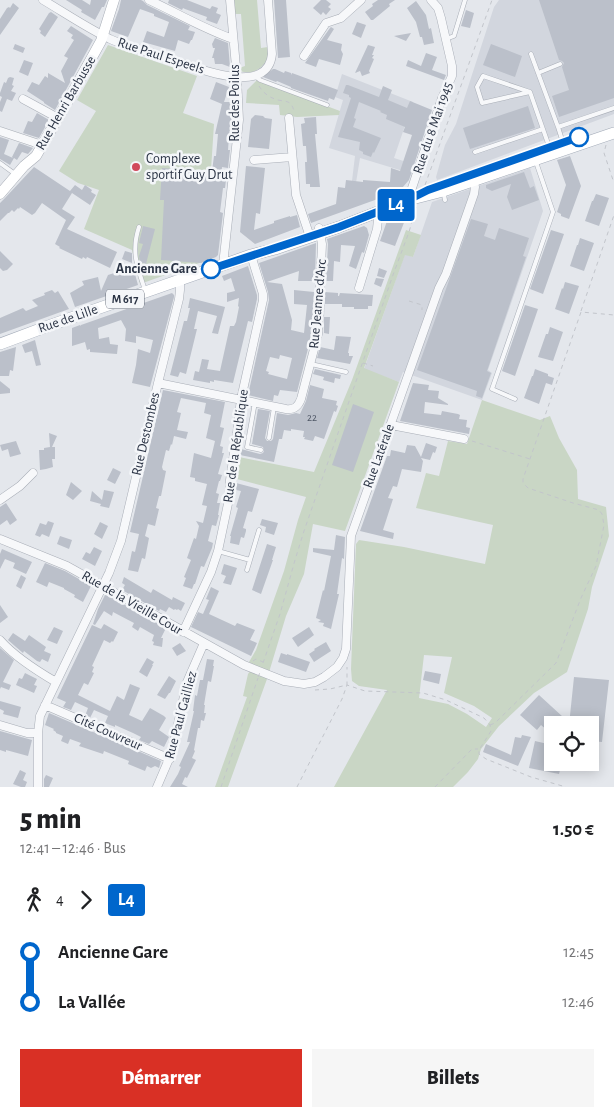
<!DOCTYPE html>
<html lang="fr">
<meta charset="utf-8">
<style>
body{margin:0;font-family:"Alegreya Sans",sans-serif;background:#f6f6f6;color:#202124;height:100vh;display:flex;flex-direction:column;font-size:19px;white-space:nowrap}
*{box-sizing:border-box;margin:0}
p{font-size:16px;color:#757577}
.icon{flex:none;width:28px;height:28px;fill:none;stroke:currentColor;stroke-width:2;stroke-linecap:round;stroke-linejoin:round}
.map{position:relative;height:787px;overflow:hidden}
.drawer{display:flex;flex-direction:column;background:#fff;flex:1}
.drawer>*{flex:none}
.badge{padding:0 10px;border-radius:4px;font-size:18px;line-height:32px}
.buttons{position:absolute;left:544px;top:716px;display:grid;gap:10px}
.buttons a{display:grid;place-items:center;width:55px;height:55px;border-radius:0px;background:#fff;box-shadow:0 2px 12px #0003;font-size:25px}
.map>.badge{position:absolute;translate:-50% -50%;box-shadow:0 0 0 2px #fff}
.legs{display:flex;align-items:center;gap:8px;height:55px;padding:0 20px;font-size:16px}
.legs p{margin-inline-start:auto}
.overview{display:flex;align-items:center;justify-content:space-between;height:85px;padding:0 20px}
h1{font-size:28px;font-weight:800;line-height:38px}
.primary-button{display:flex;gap:10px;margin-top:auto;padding:10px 20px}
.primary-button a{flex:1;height:58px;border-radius:0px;background:#d93025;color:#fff;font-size:20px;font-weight:800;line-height:58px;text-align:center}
.primary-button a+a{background:#f6f6f6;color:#202124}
ul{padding:0 20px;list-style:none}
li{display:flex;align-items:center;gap:18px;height:50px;font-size:19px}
li i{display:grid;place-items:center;width:8px;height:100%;margin:0 6px;background:currentColor}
li i::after{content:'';width:12px;height:12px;margin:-6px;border:4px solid;border-radius:50%;background:#fff}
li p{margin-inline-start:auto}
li:first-child i{background:linear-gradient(#0000 50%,currentColor 0)}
li:last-child i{background:linear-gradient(currentColor 50%,#0000 0)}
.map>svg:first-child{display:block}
.built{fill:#d2d6de}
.green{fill:#c9d6c5;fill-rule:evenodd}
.building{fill:#bbc0ca;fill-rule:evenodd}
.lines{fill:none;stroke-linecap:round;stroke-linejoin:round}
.lane-casing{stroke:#a9aeb7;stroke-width:5}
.street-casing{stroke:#a9aeb7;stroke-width:9}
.secondary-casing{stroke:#a9aeb7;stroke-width:11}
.primary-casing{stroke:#a3abb8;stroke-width:12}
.path{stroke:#c2c5cb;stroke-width:1;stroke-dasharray:4 4;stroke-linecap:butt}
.lane{stroke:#f7f8fa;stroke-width:4}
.street{stroke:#f7f8fa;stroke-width:8}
.secondary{stroke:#fff;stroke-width:10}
.primary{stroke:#fff;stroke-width:11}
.path-bridge{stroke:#c2c5cb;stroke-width:1;stroke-dasharray:4 4;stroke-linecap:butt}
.line-1-casing{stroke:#fff;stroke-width:11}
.line-1{stroke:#06c;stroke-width:8}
.stop-1-dot{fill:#fff;stroke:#06c;stroke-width:2.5}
.poi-dot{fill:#d1495b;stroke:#f4f6f9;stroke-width:2}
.labels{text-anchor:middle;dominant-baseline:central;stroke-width:5;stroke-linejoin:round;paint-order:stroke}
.number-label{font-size:11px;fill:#4f5766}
.shield{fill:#f4f6f9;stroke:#676e7b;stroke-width:1}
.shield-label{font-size:12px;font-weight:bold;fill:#2b3445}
.street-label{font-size:14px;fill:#2b3445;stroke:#f4f6f9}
.poi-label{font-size:14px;fill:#2b3445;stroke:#f4f6f9;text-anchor:start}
.stop-label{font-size:14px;font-weight:bold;fill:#2b3445;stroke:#f4f6f9;text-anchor:end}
</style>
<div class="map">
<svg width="614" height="787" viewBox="0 0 614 787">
<rect width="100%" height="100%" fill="#e4e7ec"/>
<path class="built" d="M499 0H614V114L437 180 436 177 445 145 456 124 494 7Z
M342 74 413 102 394 158 416 165 413 174 360 158 355 189H351L355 156 329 148 343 100 335 97Z
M530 168 543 211 488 370 492 373 482 400 403 372 399 382 364 369 405 254 413 257 432 202Z"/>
<path class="green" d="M233 0H257L261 48 268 47 269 57C262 69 253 75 240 71L239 68 245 66 241 14H234Z
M108 45 197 76 183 113 214 124 205 261 140 284 132 250 84 229 99 190 78 183 59 171 96 111 77 100Z
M257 80 340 111 339 115 297 117 280 115 279 105 246 103 247 90Z
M406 230 421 235 413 257 405 255 364 368 399 382 345 531 313 524 304 574 286 616 267 679 228 787H215L247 697 243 696 248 674 254 666 249 662 256 650 284 571 298 520 306 497 237 479 239 457 314 472 352 380Z
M482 400 540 420 550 416 559 438 577 470 578 499 606 507 609 536 592 587 588 609 567 672 534 693 499 726 481 749 478 759 468 772 453 787H334L387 690 359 686 352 681 351 669 356 544 359 540 404 547 485 564 493 525 416 508 426 473 439 476 448 441 467 444ZM424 655 452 657 444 693 474 706 492 718 486 727 467 714 448 704 419 698Z"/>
<path class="building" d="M66 0H82L90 5 91 0H107L104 7H102L95 20 81 12 82 10Z
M121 0H141L143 1 147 5 190 26 188 30 195 32 192 40H191L189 44 178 40 175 51 143 42 147 31 164 37 169 22 154 16V14L140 9 128 37 111 31 119 9Z
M169 0H187L210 9 212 6 218 8 216 13 221 15 217 24 206 20 207 17 185 9 183 8 182 10 168 3Z
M274 0H286L290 57 278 58Z
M321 0H326L331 4 328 7 331 9 326 15 323 12 321 15 313 8Z
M378 0H395L389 4 390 6 373 20H371L365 12 373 6 372 4Z
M539 0H614V98L559 117 552 96 569 90 562 67 564 63 562 61 559 60Z
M416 1 426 15 429 29 431 28 434 43 424 45 422 37H420L416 22 407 8Z
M13 3 19 8 0 35V19L7 8 9 7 10 8Z
M466 10 474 13 470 28 461 26Z
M51 12 58 17 45 37 40 33 41 31 39 29 49 13Z
M357 22 366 25 361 38 352 34Z
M71 26 93 40 55 110 44 103V102L27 91 32 82 39 85 45 76 48 78V73L65 83 61 71 68 58 64 56 74 40 71 38 73 35 67 31Z
M331 27 334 29 327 40 342 44 341 50 343 54 340 65 319 59 316 67 305 63 330 28Z
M411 33 406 41 394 36Z
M215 38 228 43 230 67 222 64H215L214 58H212L215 48H213L212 44Z
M15 44 25 48 23 53 13 49Z
M491 44 522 56 515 77 483 65Z
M368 45 375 47 372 55H374L372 58 374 59 369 71 370 73 362 76 360 71 355 73Z
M426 53 437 57 432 70 446 75 444 80 406 66 408 60 421 66Z
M24 60 33 63 28 76 19 72Z
M273 69H275L284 73 285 71 291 73V75L292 73 338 90 334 100 329 98 328 101 291 88V87L277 81 276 82 263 77Z
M10 77 14 78 12 85 14 86 11 91 16 93 12 101 7 99 2 112 0 111V102L2 97 0 96V93L4 82 6 83 8 78Z
M216 82 229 87 224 102H233V120L232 137 229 136 228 150H230L228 168 222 167 221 179 226 180 225 188H223L220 212 223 213 218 255 216 257 201 263 161 260 164 200H160L162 168 212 171 214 156H216L218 134H215L222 104 210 99Z
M346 85H348L379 97 383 86 392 90 388 100 407 108 410 101 432 110 409 180 402 188 400 191 311 223 308 214 336 204 338 187 345 188 346 180 363 182V180L390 182 391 168 400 171 412 135 403 132 405 127 386 119 387 115 380 112 381 111 359 102 354 118 356 119 353 127 381 138 374 153 373 152 371 157 363 154V152L359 150 360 142 338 137 351 98 349 97V95L343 93Z
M528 106 535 128 470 149 463 128Z
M37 113 49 120 39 138 23 133 28 121 32 122Z
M255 115 263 116 265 118 272 119 269 149 248 147 251 119Z
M316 117 317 134H315L320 187H310V184H306L305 162H307L306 146H303L301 124 305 123 304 118Z
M0 137 9 140 4 154 13 158 12 157 19 143 33 148 28 154 22 152 17 160 14 158 10 165 0 159Z
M570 156 581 186 569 219 561 216V214L557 212 566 185 557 160Z
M246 166 265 168 260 214 256 213 254 230 274 223V221L290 216V217L297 215 300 227 255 244 240 232Z
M34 167 70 191 75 185 82 190 85 185 92 190 91 192 96 195 90 205 72 193 62 209 75 217 67 229 117 252 110 268 87 257 86 259 83 257 82 259 59 248 60 247 55 244 66 220 42 203 35 213 32 215 20 207 19 209 18 208 14 212 12 210 9 213H8L0 221V203L5 198Z
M524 172 530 188 534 186 539 200 512 210 507 197 511 184 492 191 486 188V185Z
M596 194 609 198 599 226 585 221 592 201H593Z
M393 216 405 220 395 246 380 241 387 221H391Z
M471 219 488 224 484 236 495 240 499 228 529 238 523 256 526 257 487 371 491 373 482 398 476 396 477 391 417 370Z
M143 226 155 229 146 264 140 262 139 256 143 244 139 243Z
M364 226 367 228 369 235 364 253 362 252 356 269 349 266 355 246 341 245 340 262 334 261 333 281H326L328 244 327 239Z
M551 230 564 234 543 294 530 289Z
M580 238 594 243 584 271 570 266 577 245H578Z
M316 243 315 281H298L299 271 267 282 282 284 292 320 291 330 304 333 307 305 294 304V290L314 292 312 333 297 392 280 390 278 396 274 395 273 401 248 395 269 300 268 292 259 263ZM280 355 292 358 287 379 268 374 269 372 266 371 270 357 279 359Z
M0 251 13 264 7 270 3 271 0 268Z
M125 251 132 253V263L122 259Z
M248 266 257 295V299L252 322 248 321 233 383 214 380V382L210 381V383L193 380 195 371 199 372 202 359 209 360 207 369 220 371 230 326H234L236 322 239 307 238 306 239 298 227 302V293L235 291 231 278 224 281 222 276Z
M133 267 138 285 75 307 70 293 84 285 82 281 98 277 101 291 108 275Z
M379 268 387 271 384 278 377 276Z
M376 278 384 279 381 287 374 284Z
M565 282 579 286 569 314 555 309 562 288 563 289Z
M52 290 55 293 58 291 69 309 0 334V318L23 308 26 311 38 306 32 300 45 295 44 293Z
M325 292 338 293V296H339L340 293 373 295 372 306H368V309H354V307H342V304H325L324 317Z
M172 293 174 295V297L150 387 132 383 136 365 138 349 150 353 153 340 136 336V343L125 341 126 329 121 320 98 328 99 339 109 337 110 344 118 345 117 354 90 352V349L87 350 85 342 72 346V328L80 325V326L81 325Z
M190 298 225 307 218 334 212 333 217 316 198 311 194 329H197L186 374 180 372 178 377 170 375 184 321H187L190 308H188Z
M525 305 538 309 515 376 502 371Z
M324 317H330L329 334 324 333Z
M550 327 563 332 553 361 538 357 546 334H548Z
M336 336 351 337 348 353H349V356H353L350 364 317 358 320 347 334 350Z
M35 340 41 365 36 366 32 351 25 353 22 345Z
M16 347 13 371 10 370 9 376H0V352Z
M315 369 341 375 340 379 335 378 334 383 323 380 324 377 313 374Z
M535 369 548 374V376L554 378 552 385 546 383 539 404 524 398 532 376H533Z
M0 381 10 389V393L0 394Z
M413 383 429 385 428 390 439 391 438 398 448 404V405L425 402 424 413 441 415 442 411 458 414 460 415 459 419 467 420 466 427 470 428 469 434 400 421Z
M310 385 324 389 322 398 337 401 336 405 338 406 336 412 334 411 324 439 315 436 313 441 304 439 305 437H303L304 431 291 429V431L284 430 282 439H279L274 462 240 455 241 449 260 454 263 453 264 451 263 447 252 444 258 409 270 411 265 438 267 441H271L273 439 277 413 288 415 296 413 300 414 306 401Z
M163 390 225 402 220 427 224 428 220 446 223 447 222 453H224L218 474 222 475 220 481H219L216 493 219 494 217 503H220L218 515H219L216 526 212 525 208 541 213 543 212 548 204 567 201 566 195 584H194L192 589 183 586 186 578 184 577 191 560 187 558 194 538 196 539 199 526 196 521 203 523 207 506 202 505 207 484 195 481V478L190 477 194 453 211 458 215 441 206 438 211 415 204 413 206 403 181 398 177 412 181 413 177 430 188 432 186 439 174 436 172 445 171 444 169 451 166 450 162 467 163 470 166 471 161 496H159L156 508 159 509 155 526 148 524 145 536 149 538 145 559 142 558 138 572 128 570 132 551 135 552 139 534 130 532Z
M353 404 374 412 353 472 332 465Z
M49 433 57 436 52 447H55V459H52L53 467 46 469 40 470 39 450H44V448L50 447Z
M16 441 21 454 10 457 8 449 2 451 0 445Z
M426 443 437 447 435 453 433 452 430 460 421 458 423 461 421 472 402 469 397 487 393 486 388 498 393 499 383 530 394 533 393 539 360 531 387 456H390L391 450 405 453 407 445 415 446 421 457Z
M113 468 121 472 115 484 107 480Z
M71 482 82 491 73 500 66 495Z
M236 483 259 489 252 512 248 511 243 528 246 529V531L244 538 241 537 239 545 230 543 231 536H230L238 508 236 507 241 491 236 490Z
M104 490 114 492 109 508 100 506 101 504 90 501 92 491 102 500Z
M6 503 17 520 10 525 7 520 0 525V507Z
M262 519 278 523 274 535 265 532 266 527 260 525Z
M48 521 54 523 49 537 42 534 40 537 35 535 40 523 46 525Z
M100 522 108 526 102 539 94 534Z
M336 535 345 537 344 559 342 558 337 594H339L331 629 323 626 324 623 318 622 321 620 316 618 323 590 324 591 331 556 313 552V548L334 550Z
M60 536 72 540 69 549 57 544Z
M267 544 276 547 272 560H273L261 594 252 590Z
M94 547 102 551 95 566 82 559 86 552 90 554Z
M2 549 32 562 26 574 13 568 15 563 5 559 0 569V554Z
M45 563 65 571 91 586 83 602 74 597 75 595 64 589V588L49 582 47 587 36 582Z
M224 564 237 568 231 585 223 583 226 576 221 574Z
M21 575 26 578 21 589 16 586Z
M124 577 151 593 153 589 172 600 173 597 185 603 181 611 178 609 177 610 175 609 174 610 169 607 166 612 160 609 159 611 122 590 125 585 122 583Z
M211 587 219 591 209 614 235 626 237 623 255 630 250 640 257 643 251 656 191 627 198 612 203 614 209 600 206 599Z
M106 594 166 628 161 638H163L162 647 153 645 154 642 152 641 154 635 140 627 138 631 132 627 134 623 113 612 112 616 104 611 95 625 93 624 98 609 105 595Z
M0 605 8 617 0 623Z
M104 624 118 632 113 642 112 641 110 643 104 640 92 666 94 667 92 672 94 673 88 685 84 683 78 695 110 711 117 696 124 700 130 684 140 688 129 715 142 721 150 708 164 716 166 718 159 730 169 737 164 747 152 741 149 744 139 740 141 737 133 733 115 725V727L105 723 108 716 94 710 90 718 85 716 88 708 75 702 71 710 63 707 66 702 57 698 92 625 101 629Z
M54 627 63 631 57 644 47 640Z
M309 627 314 635 298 647 292 638Z
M13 633 25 641 29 635 46 647 44 651 51 654 48 662 42 659 40 662 37 661 24 651 23 653 16 647 8 640Z
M326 642 331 651 314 662 309 654 315 650 314 649Z
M180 643 186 651 177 656 172 648Z
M0 648 14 660 3 682 11 685 9 690 1 687 0 689Z
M281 653 287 655V654L310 662 306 672 278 662Z
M147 658 154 662 152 665H153L147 677 139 672Z
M207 659 214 660 213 666H214L211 682 208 681 204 705H205L204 713H206L204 721 201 720 200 728H198L194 750 195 751 192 758 196 760 187 778 185 777 182 784 188 787H170L178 774 181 767 179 766 190 742H187L194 711H193L195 695 197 696 200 680H203Z
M425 671 441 674 439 684 423 680Z
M25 673 37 679 34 685 37 686 34 693 16 685 19 678 22 679Z
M169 676 176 681 170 693H169L165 699 157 695Z
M574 677 609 680 602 742 590 741V725H569Z
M539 695 563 717 556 725H552V729L550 731H548L541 725 537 730 520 715Z
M0 701 21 707 18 718 3 714 4 711 0 709Z
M49 713 161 761 159 768 155 766 151 768 147 766 145 771 128 764 129 761 104 751 103 754 79 746 81 743 70 739 68 744 61 741 63 736 56 733V732L53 730 54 729 45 725Z
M0 731 32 740 28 756 6 750V752L0 750Z
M522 735 531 737 518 766 483 752 486 744 511 755 515 737 521 738Z
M535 741 552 745V762H562L559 774 529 768Z
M20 770 26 773 23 780 27 782 25 787H21L13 784Z
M46 775 53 778 49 787H44V779Z"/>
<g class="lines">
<defs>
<path id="lane" d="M446 39 454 36 465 0
M531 54 558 127 614 108
M538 73 560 64
M255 76 260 80 327 105
M530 92 482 103 477 87 483 76 530 92 551 152
M558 127 565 149
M475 152 543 129
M0 163 15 174
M442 185 445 200
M139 227C131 251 137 267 145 290
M311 364 346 372
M515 399 492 389 553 212 536 162
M255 402 247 447 261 450
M269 438 274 407
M218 551 250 560
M247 570 259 530"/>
<path id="street" d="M43 0C65 13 87 28 110 39 128 47 149 52 168 58 191 66 268 99 272 54L268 0
M149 0C177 13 204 29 233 39
M304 56 326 23 341 18 361 0
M23 99 58 118
M289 118 296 195 310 237
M0 131 42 145
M254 160 292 157
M408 200 442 98 452 76V66L441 18 438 8 431 0
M223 265 239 120 237 78 230 0
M359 288 377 229 378 219 377 211
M158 383 286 409C294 410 298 407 301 399L318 334 322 244 319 228
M391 425 464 439
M0 500 20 486 33 473
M0 539 67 566 244 665 284 681 304 684 315 682 324 677 337 667 343 658 346 649 351 536 439 288 446 274 474 194 475 187 472 174
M183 632 211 572 218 551 229 499 230 480 237 433 241 399 263 300V294L251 255
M0 640C13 655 39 672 56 682
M45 705 170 759
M0 725 27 733H38
M38 787V733L40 716 109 573 121 541 158 383 179 299 180 290V280
M157 787 172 752 187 682 204 643"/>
<path id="secondary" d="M0 194 24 166 36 156 69 99 101 41 114 0"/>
<path id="primary" d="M0 344 51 325 251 255 275 249 339 227 408 200 443 191 614 133"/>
</defs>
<use href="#lane" class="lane-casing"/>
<use href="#street" class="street-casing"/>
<use href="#secondary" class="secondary-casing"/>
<use href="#primary" class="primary-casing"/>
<path class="path" d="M259 86C263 93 270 98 278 100 287 102 291 100 294 111
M606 145 604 153 614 183
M425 185 492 0
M409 301 422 305V310
M581 311 614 215
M363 363 373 366
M472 441 530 459
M253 661 256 659 263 662
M263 663 280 614 295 560 304 531 393 275 409 232 416 207
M315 690 330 689 347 685V667
M490 725 495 723 556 663 581 598 596 566 604 525 602 514 599 510 573 503 528 488 523 483V479L581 312 614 315
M221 787 258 678
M297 787 342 699 347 685 365 691 423 693 446 700 484 718 490 725 491 731 479 750V754L486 759 531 777 566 787
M435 787 472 749H478"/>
<use href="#lane" class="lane"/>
<use href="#street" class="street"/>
<use href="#secondary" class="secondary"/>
<use href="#primary" class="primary"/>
<path class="path-bridge" d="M258 677 261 670"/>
</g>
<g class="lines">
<defs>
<path id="line-1" d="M211 269 339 227 408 200 428 190 579 137"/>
</defs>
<use href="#line-1" class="line-1-casing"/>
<use href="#line-1" class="line-1"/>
</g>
<g class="stop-1-dot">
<circle cx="579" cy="137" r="9"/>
<circle cx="211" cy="269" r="9"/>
</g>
<circle class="poi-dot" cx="136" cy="167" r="5"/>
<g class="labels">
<g class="number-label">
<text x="312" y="417">22</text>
</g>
<rect class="shield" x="106" y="289.5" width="38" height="19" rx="4"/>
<g class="shield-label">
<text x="125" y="299">M 617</text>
</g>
<g class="street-label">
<text transform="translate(161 56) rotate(18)">Rue Paul Espeels</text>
<text transform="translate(66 103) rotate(-60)">Rue Henri Barbusse</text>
<text transform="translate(235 103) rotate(-90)">Rue des Poilus</text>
<text transform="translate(433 128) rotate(-71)">Rue du 8 Mai 1945</text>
<text transform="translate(318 304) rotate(-85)">Rue Jeanne d'Arc</text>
<text transform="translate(68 319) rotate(-19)">Rue de Lille</text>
<text transform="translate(146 434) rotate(-77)">Rue Destombes</text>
<text transform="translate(236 446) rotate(-82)">Rue de la République</text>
<text transform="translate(379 456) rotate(-70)">Rue Latérale</text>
<text transform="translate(132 603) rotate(30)">Rue de la Vieille Cour</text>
<text transform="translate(181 715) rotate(-75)">Rue Paul Gailliez</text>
<text transform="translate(108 732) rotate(24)">Cité Couvreur</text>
</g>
<g class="poi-label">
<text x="146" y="159">Complexe<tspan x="146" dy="16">sportif Guy Drut</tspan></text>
</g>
<g class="stop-label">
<text x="197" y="269">Ancienne Gare</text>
</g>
</g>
</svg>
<div class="buttons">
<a><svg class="icon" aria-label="locate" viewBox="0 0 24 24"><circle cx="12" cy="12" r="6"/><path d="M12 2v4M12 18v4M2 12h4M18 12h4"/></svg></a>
</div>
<b class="badge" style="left:396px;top:205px;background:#06c;color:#fff">L4</b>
</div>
<section class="drawer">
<div class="overview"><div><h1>5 min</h1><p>12:41 – 12:46 · Bus</p></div><b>1.50 €</b></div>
<div class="legs"><svg class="icon" aria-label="walk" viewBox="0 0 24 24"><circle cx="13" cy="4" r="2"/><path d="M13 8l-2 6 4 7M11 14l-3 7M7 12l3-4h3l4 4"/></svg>4<svg class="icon" aria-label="forward" viewBox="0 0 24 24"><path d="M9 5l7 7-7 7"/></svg><b class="badge" style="background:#06c;color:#fff">L4</b></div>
<ul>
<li><i style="color:#06c"></i><b>Ancienne Gare</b><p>12:45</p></li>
<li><i style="color:#06c"></i><b>La Vallée</b><p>12:46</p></li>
</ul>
<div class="primary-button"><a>Démarrer</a><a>Billets</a></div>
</section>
